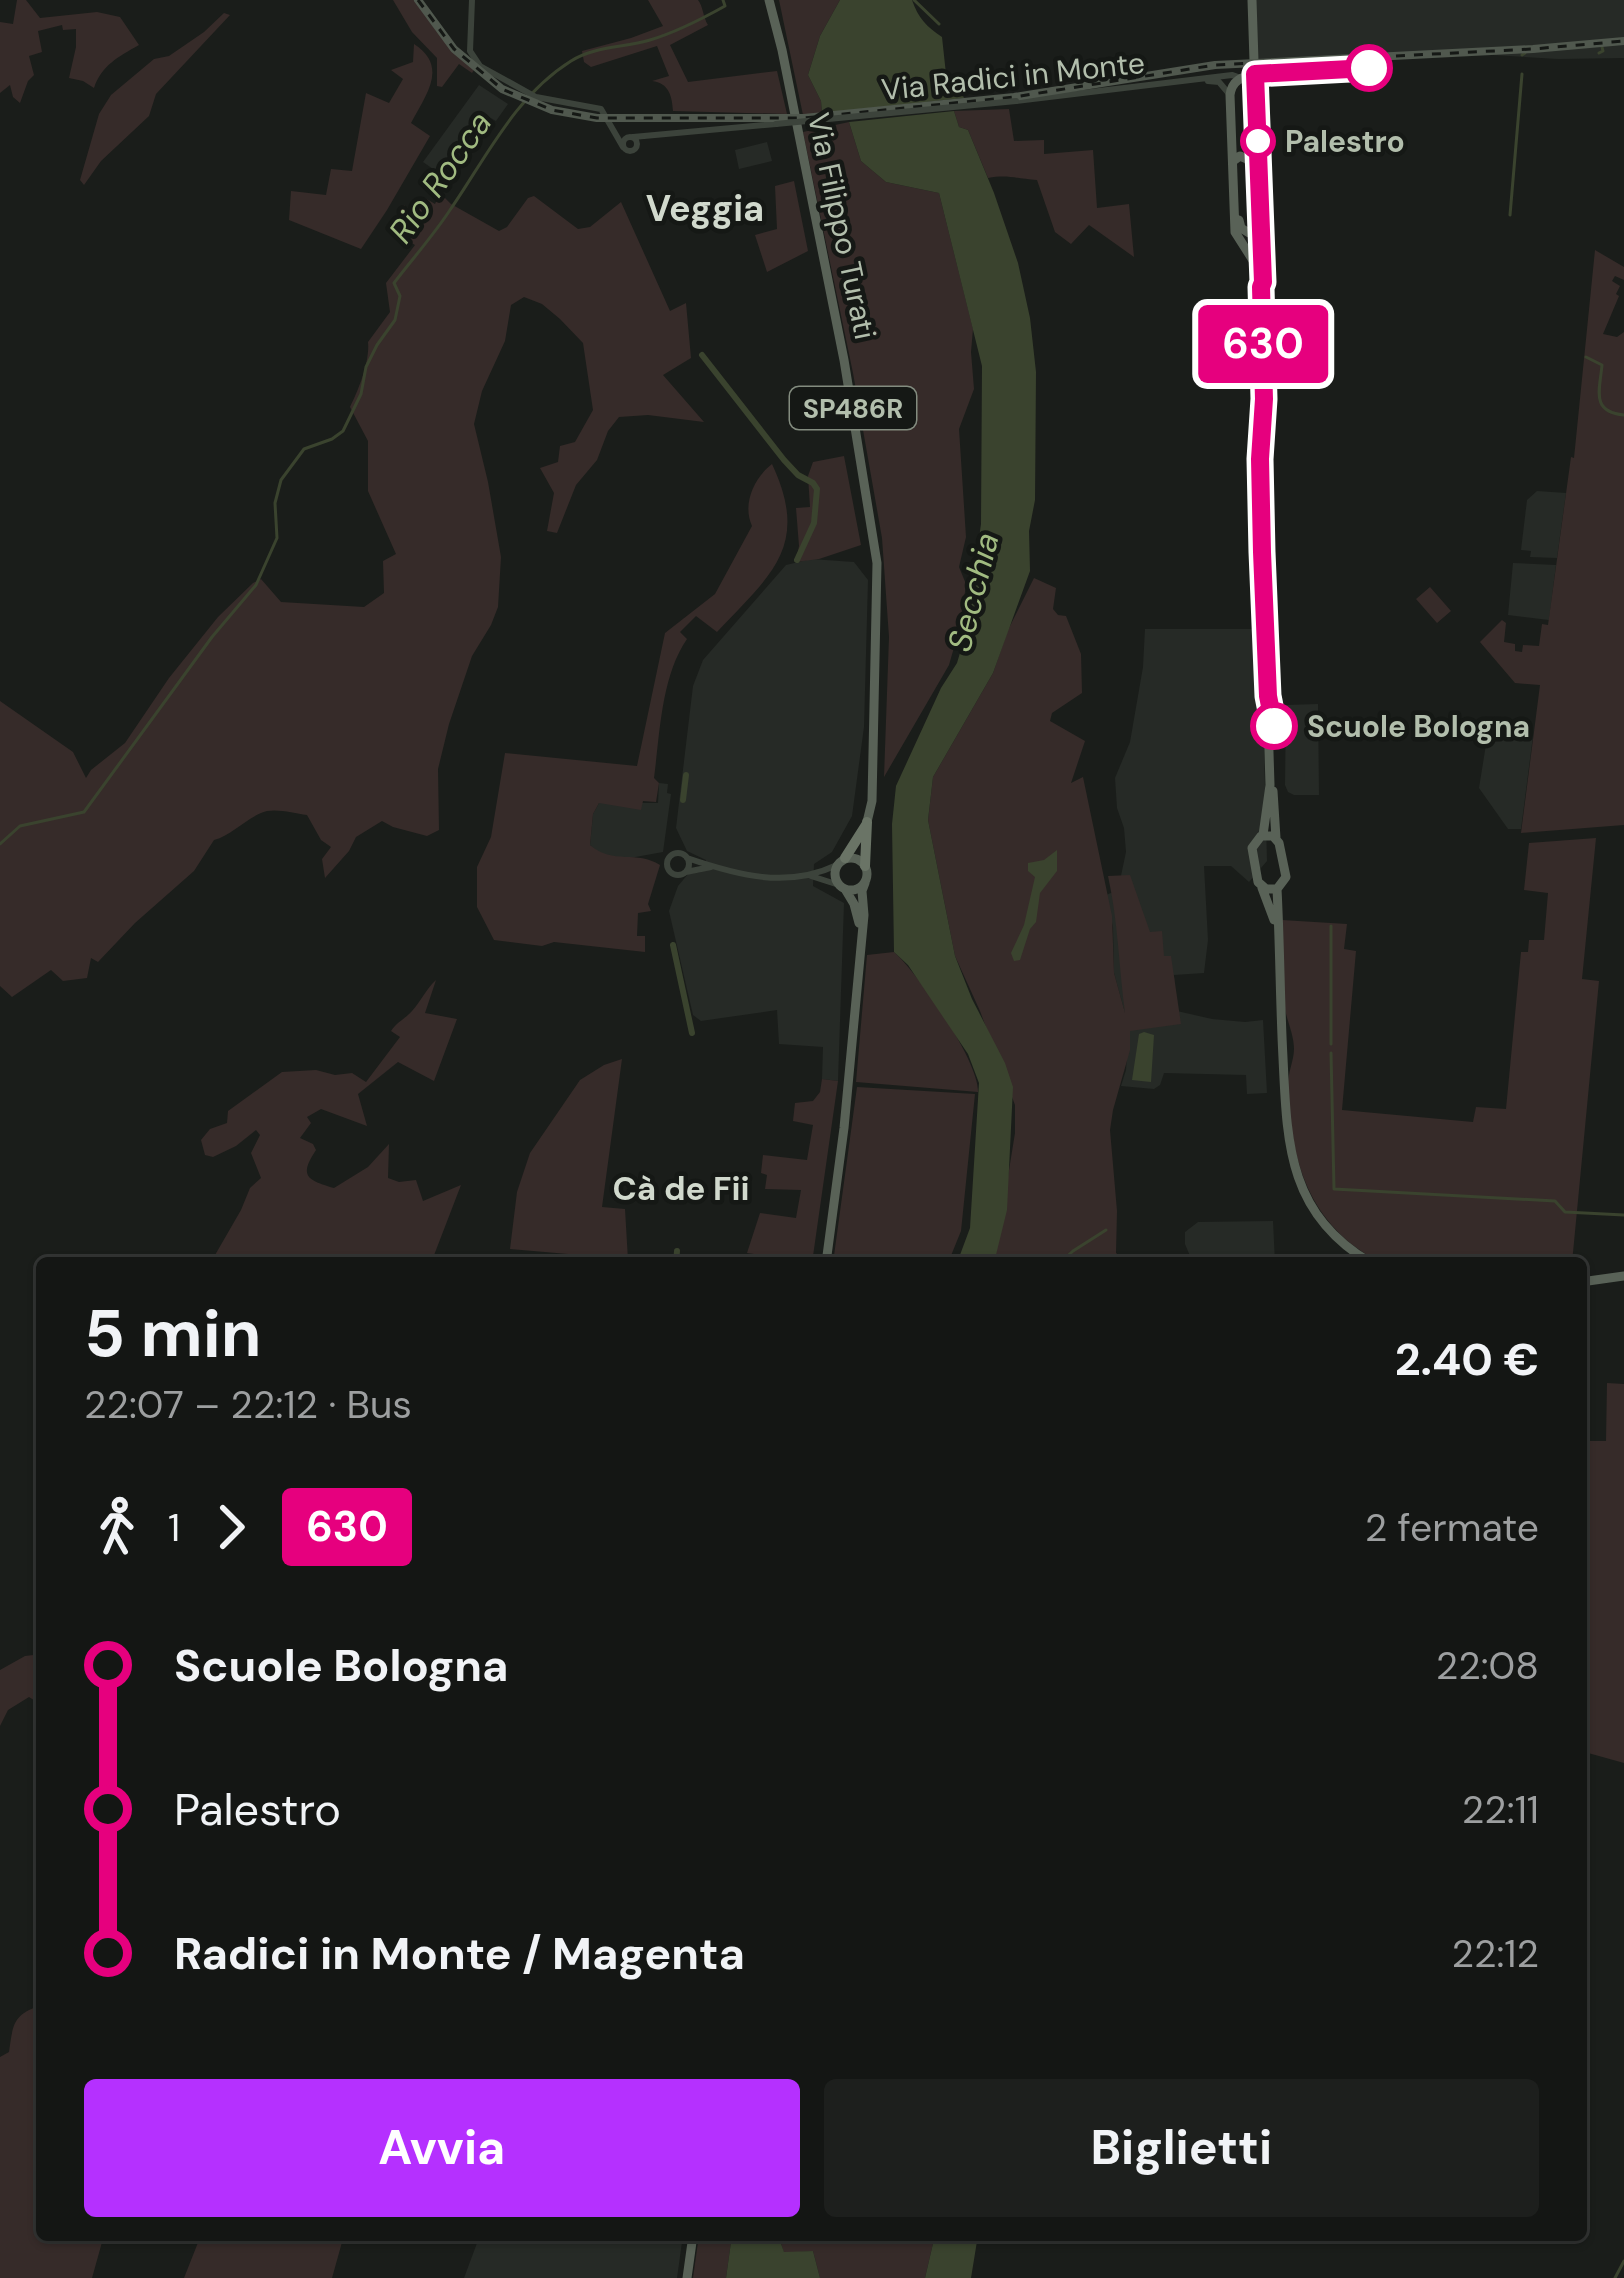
<!DOCTYPE html>
<html lang="it">
<meta charset="utf-8">
<style>
body{margin:0;font-family:"DM Sans",sans-serif;background:#1d1f1d;color:#f1f3f6;height:100vh;display:flex;flex-direction:column;font-size:45px;white-space:nowrap}
*{box-sizing:border-box;margin:0}
p{font-size:39px;color:#9d9fa0}
.icon{flex:none;width:66px;height:66px;fill:none;stroke:currentColor;stroke-width:2;stroke-linecap:round;stroke-linejoin:round}
.map{position:relative;flex:1;overflow:hidden}
.sheet{position:absolute;left:36px;top:1257px;width:1551px;height:984px;display:flex;flex-direction:column;background:#141614;border-radius:12px;box-shadow:0 3px 9px #0004,0 0 0 3px #333534}
.sheet>*{flex:none}
.badge{padding:0 24px;border-radius:9px;font-size:42px;line-height:78px}
.map>.badge{position:absolute;translate:-50% -50%;box-shadow:0 0 0 6px #fff}
.legs{display:flex;align-items:center;gap:18px;height:132px;padding:0 48px;font-size:39px}
.legs p{margin-inline-start:auto}
.head{display:flex;align-items:center;justify-content:space-between;height:204px;padding:0 48px}
h1{font-size:66px;font-weight:700;line-height:90px}
.primary-button{display:flex;gap:24px;margin-top:auto;padding:24px 48px}
.primary-button a{flex:1;height:138px;border-radius:12px;background:#b530ff;color:#fff;font-size:48px;font-weight:700;line-height:138px;text-align:center}
.primary-button a+a{background:#1d1f1d;color:#f1f3f6}
ul{padding:0 48px;list-style:none}
li{display:flex;align-items:center;gap:42px;height:144px;font-size:45px}
li i{display:grid;place-items:center;width:18px;height:100%;margin:0 15px;background:currentColor}
li i::after{content:'';width:30px;height:30px;margin:-15px;border:9px solid;border-radius:50%;background:#141614}
li p{margin-inline-start:auto}
li:first-child i{background:linear-gradient(#0000 50%,currentColor 0)}
li:last-child i{background:linear-gradient(currentColor 50%,#0000 0)}
.map>svg:first-child{display:block}
.built{fill:#262a26}
.green{fill:#362b29}
.water{fill:#3a432e}
.lines{fill:none;stroke-linecap:round;stroke-linejoin:round}
.stream{stroke:#3a432e;stroke-width:3}
.canal{stroke:#3a432e;stroke-width:6}
.minor{stroke:#3c433b;stroke-width:6}
.major{stroke:#596257;stroke-width:9}
.highway{stroke:#6a7466;stroke-width:10}
.rail-casing{stroke:#50584e;stroke-width:8}
.rail{stroke:#151815;stroke-width:3;stroke-dasharray:9;stroke-linecap:butt}
.minor-bridge{stroke:#3c433b;stroke-width:6}
.line-1-casing{stroke:#fff;stroke-width:27}
.line-1{stroke:#e6007e;stroke-width:18}
.stop-1-dot{fill:#fff;stroke:#e6007e;stroke-width:6}
.labels{text-anchor:middle;dominant-baseline:central;stroke-width:9;stroke-linejoin:round;paint-order:stroke}
.shield{fill:#151815;stroke:#838c7f;stroke-width:3}
.shield-label{font-size:27px;font-weight:bold;fill:#b2beac}
.street-label{font-size:30px;fill:#b2beac;stroke:#151815}
.stop-label{font-size:30px;font-weight:bold;fill:#b2beac;stroke:#151815;text-anchor:start}
.water-label{font-size:33px;font-style:italic;fill:#a1bb81;stroke:#151815}
.neighbourhood-label{font-size:33px;font-weight:bold;fill:#d1d9cd;stroke:#151815}
.quarter-label{font-size:36px;font-weight:bold;fill:#d1d9cd;stroke:#151815}
</style>
<div class="map">
<svg width="1624" height="2278" viewBox="0 0 1624 2278">
<rect width="100%" height="100%" fill="#1a1d1a"/>
<path class="built" d="M1253 0H1624V58L1558 59 1443 52 1256 60Z
M479 85 508 104 496 121 485 115 443 176 423 162Z
M767 142 772 161 739 169 735 150Z
M1537 491 1566 493 1557 558 1530 557 1531 551 1521 550 1527 500Z
M811 559 854 562 868 580 864 727 852 816 832 852 814 864 813 886 844 903 838 1081 822 1079 823 1047 779 1044 777 1010 701 1021 693 1015 669 911 678 886 688 874 701 872 706 860 687 851 676 828 693 686 703 660 786 565Z
M1513 563 1556 565 1549 620 1508 615Z
M1145 629H1257L1264 748 1267 861 1249 882 1231 866H1204L1208 940 1204 973 1174 975 1177 1011 1212 1019 1245 1022 1263 1020 1267 1093 1247 1094 1246 1075 1164 1073 1160 1085 1154 1089 1121 1086 1126 1070 1129 1028 1114 973 1113 927 1106 895 1118 890 1126 852 1124 828 1117 808 1115 778 1130 742 1143 667Z
M1318 704 1319 795H1294L1288 792 1285 785 1286 705Z
M1488 732 1533 736 1521 829H1508L1479 788Z
M659 783 668 784 667 793 671 794 663 852 630 858 603 856 590 845 593 814 599 803H658Z
M1273 1221 1275 1263H1193L1185 1244V1232L1198 1222Z
M480 2235H683L677 2278H464Z"/>
<path class="green" d="M17 0H26L40 18 97 12 120 17 139 45C118 57 102 65 94 88L83 81 69 78 76 47V29L63 30 62 25 38 31 42 52 29 56 34 75 28 81 20 103 13 97 10 85 0 93V22L13 24Z
M393 0H416L437 32 474 70 472 73 459 64 442 87 437 86V58L412 32Z
M648 0H698C703 6 703 17 708 25L670 45 688 82 777 71 787 114 673 111C672 96 669 83 652 81L669 76 657 46 591 67 584 62 582 51 631 38 663 26Z
M779 0H840L820 36 808 75 821 101 822 113 803 115Z
M224 13 230 15 156 94 149 116 101 161 84 185 80 180 99 114 111 95 154 59 169 56 204 32Z
M414 44C449 67 426 94 411 123L430 136 387 210 361 249 289 220 291 191 326 195 331 169 352 171 366 93 389 103 403 79 391 70 413 62Z
M1009 109 1014 141 1044 140V154L1093 150 1097 208 1129 204 1134 257 1089 225 1071 244 1055 232 1037 180C1017 179 1008 174 988 178L968 130 959 127 954 111Z
M849 122 861 161 886 182 939 193 973 329 971 352 974 389 959 429 966 537 959 567 966 584 961 623 949 665 884 777 889 637 882 538 853 373 803 132Z
M794 181 808 251 767 272 755 235 777 229 775 186Z
M440 193 451 204 499 231 507 227 528 198 534 196 578 229 590 227 621 202 670 311 686 303 691 358 663 375 704 422 648 415 619 417 608 431 597 460 576 485 557 533 547 531 554 493 540 468 558 462 560 446 575 442 593 410 583 343 560 319 542 304 524 297 511 305 505 341 482 391 474 424 488 482 501 557 498 607 491 625 472 656 449 724 438 769 439 830 427 836 393 827 382 821 356 837 349 851 325 878 322 859 331 847 321 840 307 815C295 813 279 809 267 811 248 816 233 835 214 840L194 871 135 923 98 962 91 958 87 978 63 981 51 970 12 997 0 986V701L73 752 86 778 91 770 125 743 169 678 218 617 253 583 261 579 281 602 364 607 384 593 383 561 396 554 368 491V441L350 407C359 389 370 361 368 342L390 312 386 283 415 245 388 230 404 205 414 212 425 198 435 204Z
M1595 250 1624 267V280L1615 276 1612 281 1620 286 1616 294 1619 296 1603 334 1617 337 1624 332V825L1521 833 1540 685 1515 683 1480 642 1502 620 1506 623 1504 642 1515 644V651L1522 652 1523 645 1539 646 1542 624 1548 625 1571 457 1574 458Z
M844 456 861 545 819 559 796 562 799 546 796 508 810 507 808 476 813 462Z
M772 464C811 547 770 575 717 632L696 616 680 632 687 639C661 677 660 733 654 778L659 783 656 802 643 801 641 810 599 803 593 814 590 845C613 865 637 850 660 865L648 904 651 911 638 913 637 936H645V952L554 942 542 946 494 940 477 907V867L491 837 505 753 637 766 665 633 715 594 752 526C742 504 754 478 772 464Z
M1034 578 1056 588 1053 609 1058 615 1066 616 1081 654 1082 693 1052 713 1050 721 1085 741 1071 783 1083 777 1112 916 1114 973 1125 1013C1119 968 1118 921 1108 876L1130 875 1150 932 1162 931 1164 956H1171L1181 1024 1130 1031V1050L1113 1110 1110 1130 1117 1211 1116 1253 1128 1263H994L1015 1133V1105L980 1011 955 956 928 820 933 777 993 673 1008 630Z
M1430 587 1451 611 1437 623 1416 599Z
M1596 838 1582 979 1599 981 1572 1263H1382C1309 1227 1290 1160 1288 1085 1288 1072 1294 1060 1294 1049 1294 1034 1286 1019 1284 1004 1282 976 1283 948 1282 920L1347 924 1344 949 1356 951 1342 1110 1473 1122 1476 1107 1506 1109 1521 952H1528L1529 940H1544L1548 893 1524 890 1529 843Z
M894 952C918 973 979 1061 978 1092L856 1082 867 955Z
M436 980 425 1013 457 1019 434 1081 398 1062 358 1094 367 1126 321 1109 307 1117 311 1123 300 1138 313 1144 316 1150C298 1177 308 1180 334 1188L368 1167 389 1144 388 1178 399 1182 416 1180 423 1201 461 1185 431 1263H202L211 1262 241 1210 250 1188 261 1178 251 1153 260 1135 256 1130 236 1146 213 1157 205 1155 201 1140 210 1129 227 1123 228 1111 282 1072 316 1070 335 1075 352 1073 366 1082 400 1037 391 1031C398 1021 405 1019 412 1011 421 1001 426 989 436 980Z
M622 1059 602 1207 625 1209 628 1260 631 1263H614V1258L510 1249 517 1192 530 1153 580 1080 604 1065Z
M822 1079 838 1081 812 1263H773V1257L747 1253 760 1213 796 1218 801 1190 765 1189 767 1175 761 1173 763 1155 807 1160 813 1125 793 1121 795 1103 813 1101 820 1092Z
M857 1087 975 1094 961 1231 948 1263H833Z
M1607 1383 1624 1384V1763L1581 1751V1441H1606Z
M42 1654V1701L37 1702 29 1697 8 1710 0 1726V1670L25 1656Z
M42 2005V2235H104L92 2278H0V2057L9 2052C13 2024 13 2014 42 2005Z
M201 2235H344L332 2278H184Z
M699 2235H732L726 2278H693Z
M801 2235H935L925 2278H820L813 2251 784 2253 779 2237 797 2239Z"/>
<path class="water" d="M840 0H912C918 18 927 27 942 37L946 74 960 89 964 98 822 113 821 101 808 75 820 36Z
M954 111 959 127 968 130 994 193 1018 263 1030 318 1036 372 1035 500 1029 531 1030 571 993 673 933 777 928 820 955 956 972 999 1005 1063 1013 1087 1007 1210 994 1263H957L970 1228 979 1083 968 1054 908 965 894 952 892 824 896 786 941 688 957 663 965 636 981 524 982 366 939 193 886 182 861 161 849 122Z
M1057 850V871L1040 893 1036 922 1030 929 1020 960 1014 961 1011 953 1024 925 1035 877 1028 871V863L1044 860Z
M1144 1032 1154 1035 1151 1082 1132 1080 1139 1034Z
M732 2235H801L797 2239 779 2238 784 2252 813 2251 820 2278H726Z
M935 2235H978L971 2278H925Z"/>
<g class="lines">
<path class="stream" d="M914 0 939 24
M1599 53 1603 51 1602 47
M1522 55 1525 53
M1510 215 1522 74
M1586 357 1602 365C1600 389 1590 412 1624 415
M0 844 20 826 84 812 212 637 256 585 277 538 275 503 281 480 304 449 332 439 343 431 361 394 366 367 377 345 395 320 400 296 394 283C413 258 433 236 450 210 486 158 515 96 571 61 595 46 623 48 650 40 677 32 700 20 725 6L723 0
M1331 926V1044
M1331 1053 1334 1189 1555 1201 1565 1212 1624 1215
M1060 1263 1073 1251 1106 1230
M1615 2278 1624 2261"/>
<path class="canal" d="M702 355 784 460 798 475 813 483 817 489 814 523 797 560
M683 800 686 775
M673 945 692 1033
M676 1263 677 1251"/>
<path class="minor" d="M472 0 470 51 480 66 536 97 601 109 623 147
M1208 81 1219 82 1230 95
M1016 101 1232 75C1243 78 1249 84 1251 95
M623 144a7 7 0 1 1 14 0a7 7 0 1 1-14 0Z
M633 137 776 124
M667 864a11 11 0 1 1 22 0a11 11 0 1 1-22 0Z
M687 858C737 875 787 889 837 865
M686 872 711 867
M811 876 839 885"/>
<path class="major" d="M769 0 782 50 844 360 877 563 872 801 867 822
M1252 0 1254 61
M1254 66 1263 276
M1255 74C1242 77 1232 80 1230 95L1235 232 1254 262 1261 287 1263 399 1260 459 1270 785 1263 835
M1233 161 1240 156 1247 159 1259 174
M1239 220 1241 228 1249 233 1261 220
M1273 791 1276 838
M1261 836H1273L1279 843 1286 877 1277 889H1266L1258 882 1252 848Z
M835 874a16 16 0 1 1 32 0a16 16 0 1 1-32 0Z
M1262 888 1274 920
M845 889 854 904 859 923
M1277 889C1280 945 1280 1002 1283 1058 1287 1144 1288 1214 1371 1263
M826 1263 844 1128 864 915 862 891 865 883
M1581 1282 1624 1276
M687 2278 693 2235"/>
<path class="highway" d="M845 858 866 825
M865 866 867 822"/>
<defs>
<path id="rail" d="M418 0 454 49 502 89 552 110 597 118H804L1014 97 1215 65 1533 49 1624 41"/>
</defs>
<use href="#rail" class="rail-casing"/>
<use href="#rail" class="rail"/>
<path class="minor-bridge" d="M776 124 1016 101"/>
</g>
<g class="lines">
<defs>
<path id="line-1" d="M1274 726 1268 696 1262 552 1260 459 1264 399 1261 287 1263 282 1255 74 1369 68"/>
</defs>
<use href="#line-1" class="line-1-casing"/>
<use href="#line-1" class="line-1"/>
</g>
<g class="stop-1-dot">
<circle cx="1369" cy="68" r="21"/>
<circle cx="1258" cy="141" r="15"/>
<circle cx="1274" cy="726" r="21"/>
</g>
<g class="labels">
<rect class="shield" x="790" y="387" width="126" height="42" rx="9"/>
<g class="shield-label">
<text x="853" y="408">SP486R</text>
</g>
<g class="street-label">
<text transform="translate(1013 76) rotate(-6)">Via Radici in Monte</text>
<text transform="translate(842 226) rotate(78)">Via Filippo Turati</text>
</g>
<g class="stop-label">
<text x="1285" y="141">Palestro</text>
<text x="1307" y="726">Scuole Bologna</text>
</g>
<g class="water-label">
<text transform="translate(440 177) rotate(-55)">Rio Rocca</text>
<text transform="translate(973 592) rotate(-76)">Secchia</text>
</g>
<g class="neighbourhood-label">
<text x="681" y="1188">Cà de Fii</text>
</g>
<g class="quarter-label">
<text x="705" y="208">Veggia</text>
</g>
</g>
</svg>
<b class="badge" style="left:1263px;top:344px;background:#e6007e;color:#fff">630</b>
<section class="sheet">
<div class="head"><div><h1>5 min</h1><p>22:07 – 22:12 · Bus</p></div><b>2.40 €</b></div>
<div class="legs"><svg class="icon" aria-label="walk" viewBox="0 0 24 24"><circle cx="13" cy="4" r="2"/><path d="M13 8l-2 6 4 7M11 14l-3 7M7 12l3-4h3l4 4"/></svg>1<svg class="icon" aria-label="forward" viewBox="0 0 24 24"><path d="M9 5l7 7-7 7"/></svg><b class="badge" style="background:#e6007e;color:#fff">630</b><p>2 fermate</p></div>
<ul>
<li><i style="color:#e6007e"></i><b>Scuole Bologna</b><p>22:08</p></li>
<li><i style="color:#e6007e"></i><span>Palestro</span><p>22:11</p></li>
<li><i style="color:#e6007e"></i><b>Radici in Monte / Magenta</b><p>22:12</p></li>
</ul>
<div class="primary-button"><a>Avvia</a><a>Biglietti</a></div>
</section>
</div>
